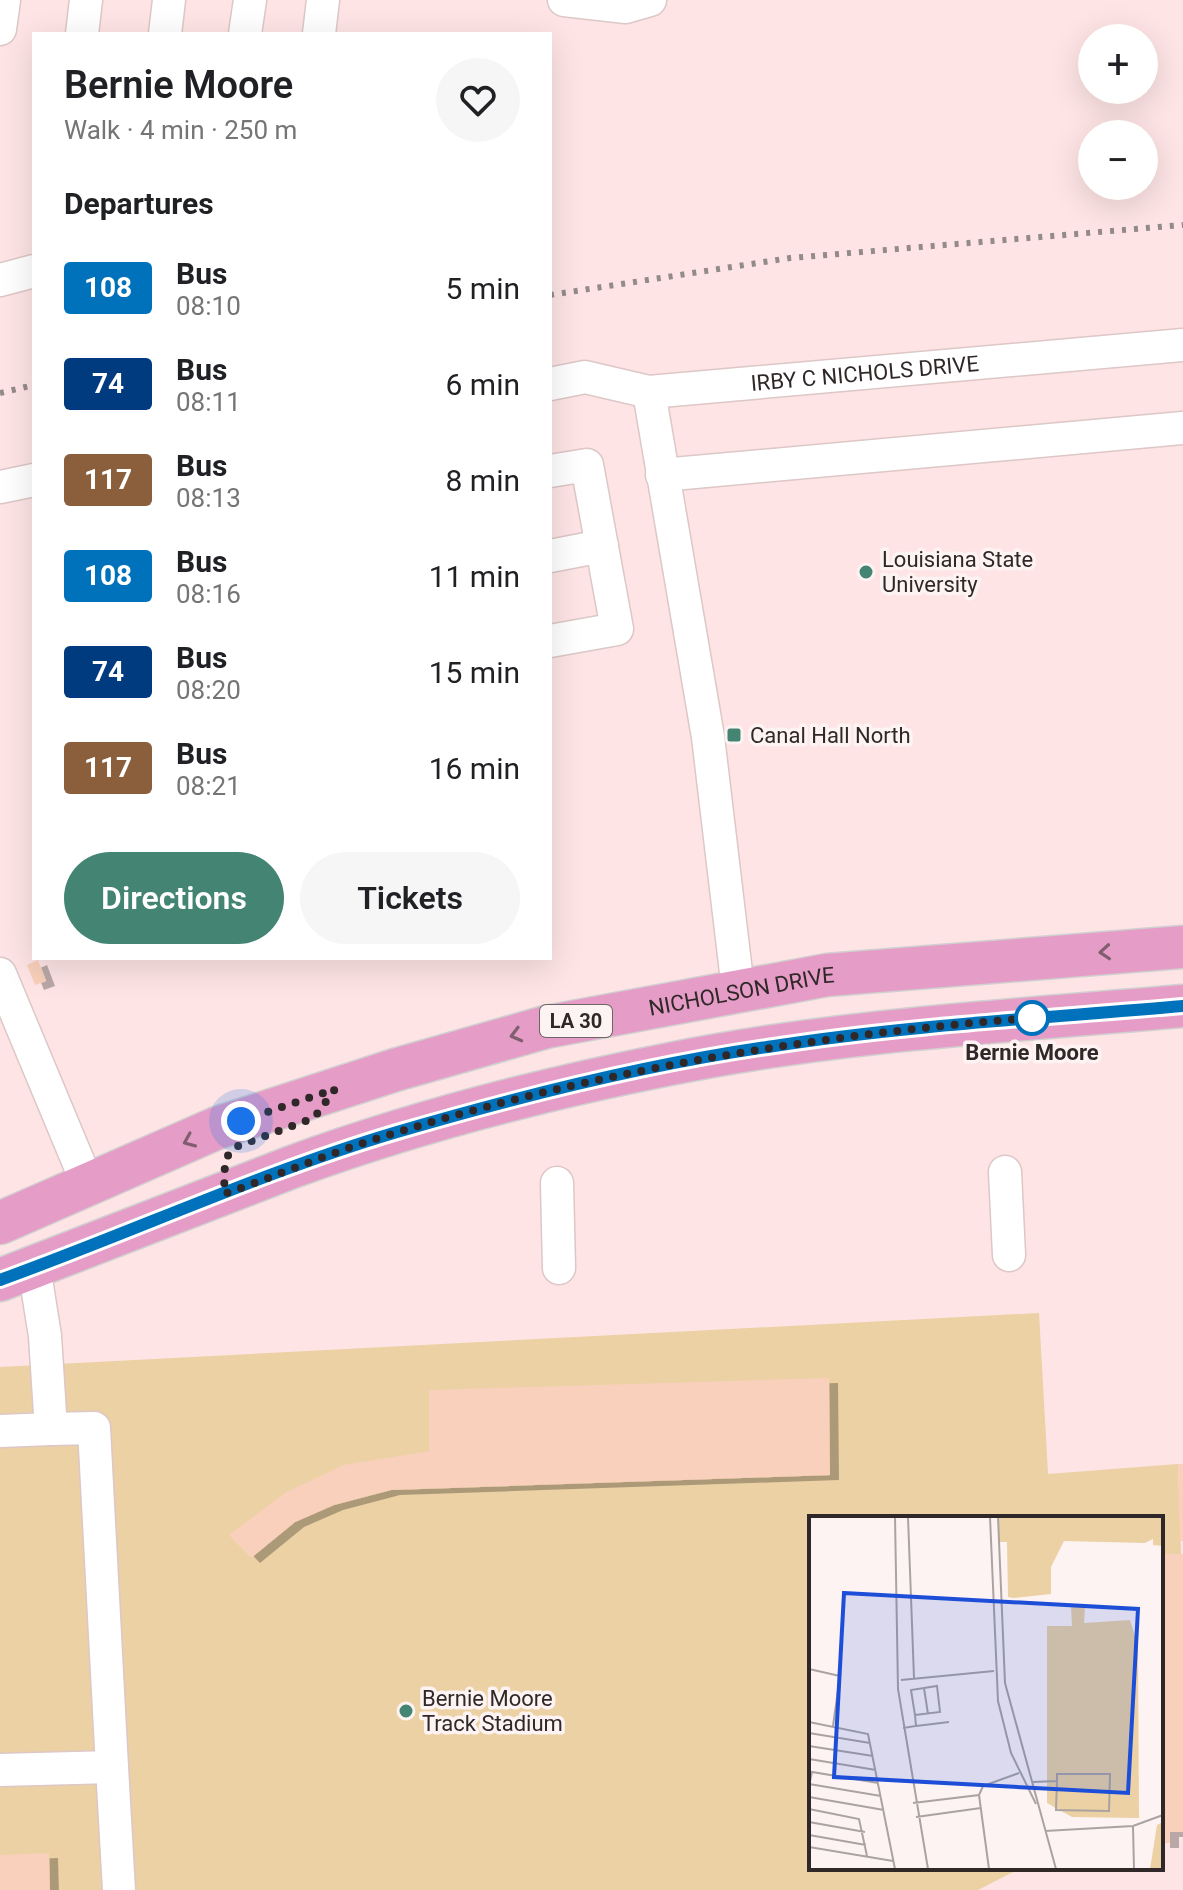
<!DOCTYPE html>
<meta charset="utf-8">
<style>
body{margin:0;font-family:Roboto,sans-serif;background:#f6f6f6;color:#202124;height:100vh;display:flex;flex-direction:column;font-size:30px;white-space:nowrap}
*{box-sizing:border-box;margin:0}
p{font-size:26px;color:#757577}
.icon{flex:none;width:44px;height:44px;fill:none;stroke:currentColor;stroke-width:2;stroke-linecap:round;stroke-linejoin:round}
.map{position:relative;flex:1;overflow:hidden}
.side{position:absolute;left:32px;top:32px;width:520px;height:928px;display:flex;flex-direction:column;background:#fff;border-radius:0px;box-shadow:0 8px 32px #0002}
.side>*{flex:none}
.badge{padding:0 16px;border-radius:6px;font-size:28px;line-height:52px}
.tools{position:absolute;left:1078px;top:24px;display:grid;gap:16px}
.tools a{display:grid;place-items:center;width:80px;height:80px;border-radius:50%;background:#fff;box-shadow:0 8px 32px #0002;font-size:40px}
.you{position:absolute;width:40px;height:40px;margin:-20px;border:6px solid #fff;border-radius:50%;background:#1a73e8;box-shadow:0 0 0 12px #1a73e833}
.map>.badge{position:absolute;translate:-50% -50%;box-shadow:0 0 0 4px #fff}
h2{padding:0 32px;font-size:30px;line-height:72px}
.round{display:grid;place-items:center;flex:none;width:84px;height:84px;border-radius:42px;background:#f6f6f6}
.overview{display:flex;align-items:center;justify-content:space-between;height:136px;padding:0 32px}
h1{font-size:38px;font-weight:600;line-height:60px}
.action{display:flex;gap:16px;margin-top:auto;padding:16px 32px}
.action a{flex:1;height:92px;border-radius:48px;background:#448473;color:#fff;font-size:32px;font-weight:600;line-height:92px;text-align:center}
.action a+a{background:#f6f6f6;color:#202124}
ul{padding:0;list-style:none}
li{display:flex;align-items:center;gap:24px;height:96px;padding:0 32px}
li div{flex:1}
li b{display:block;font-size:30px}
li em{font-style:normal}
li .badge{min-width:88px;font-weight:700;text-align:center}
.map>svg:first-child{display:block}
.built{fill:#fee4e4;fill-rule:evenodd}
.green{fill:#ebd1a3}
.building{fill:#f8d0bb;filter:url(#shadow)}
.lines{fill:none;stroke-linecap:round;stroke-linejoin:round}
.minor-casing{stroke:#ddc7c7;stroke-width:35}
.major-casing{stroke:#d1d0d0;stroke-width:45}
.minor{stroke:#fff;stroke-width:32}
.major{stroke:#e59dc7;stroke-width:42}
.rail{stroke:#938a8a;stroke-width:6;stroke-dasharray:4 8;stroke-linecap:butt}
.oneway{stroke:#815d70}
.line-casing{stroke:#fff;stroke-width:18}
.line{stroke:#0072bc;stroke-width:12}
.walk{stroke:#302828;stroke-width:8;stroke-dasharray:0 14.4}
.poi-dot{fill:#448473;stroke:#fdf3f3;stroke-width:3}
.stop-dot{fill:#fff;stroke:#0072bc;stroke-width:4}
.labels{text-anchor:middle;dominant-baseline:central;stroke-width:7;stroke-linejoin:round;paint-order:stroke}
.shield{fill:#fdf3f3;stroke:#6e6565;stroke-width:2}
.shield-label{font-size:20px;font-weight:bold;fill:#302828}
.street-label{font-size:22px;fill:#302828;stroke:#fdf3f3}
.poi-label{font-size:22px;fill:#302828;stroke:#fdf3f3;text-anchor:start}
.stop-label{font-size:22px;font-weight:bold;fill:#302828;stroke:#fdf3f3}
.inset-road{fill:none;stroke:#aba2a2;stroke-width:2}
.view{fill:#1d4ed8;fill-opacity:0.15;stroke:#1d4ed8;stroke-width:4}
.inset-edge{fill:none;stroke:#302828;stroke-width:4}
</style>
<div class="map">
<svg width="1183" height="1890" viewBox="0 0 1183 1890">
<defs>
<filter id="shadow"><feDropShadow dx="9" dy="5" stdDeviation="0" flood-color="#0004"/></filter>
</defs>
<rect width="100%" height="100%" fill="#fdf3f3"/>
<path class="built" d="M0 0H1183V1890H0ZM34 34H550V958H34ZM1092 38H1144V90H1092ZM1092 134H1144V186H1092ZM811 1518H1161V1868H811Z"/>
<path class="green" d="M1039 1313 1048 1474 1178 1464 1181 1554H1162L1161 1518H811V1868H1021L978 1890H0V1367Z"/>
<path class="building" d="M38 960 46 981 35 985 27 965Z
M829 1378 830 1475 391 1490 334 1505 295 1522 251 1558 229 1535 285 1493 343 1465 429 1451V1390Z
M1178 1464H1183V1541H1180Z
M1161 1554H1183V1832H1170V1843H1161Z
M49 1853 50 1890H0V1855Z"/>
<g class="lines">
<defs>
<g id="minor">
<path d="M564 0 626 7 650 0"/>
<path d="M0 29 4 0"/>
<path d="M82 34 86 0"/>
<path d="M165 34 169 0"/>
<path d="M245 34 250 0"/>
<path d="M319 34 323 0"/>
<path d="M0 280 34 271"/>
<path id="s1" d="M550 384 585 377 649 392 1183 345"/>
<path d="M649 392 708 737 738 989"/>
<path d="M550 471 587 465 617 629 550 641"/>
<path d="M662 475 1183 428"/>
<path d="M0 487 34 480"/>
<path d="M550 556 602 546"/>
<path d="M0 974 88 1185"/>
<path d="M1005 1172 1009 1255"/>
<path d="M557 1183 559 1268"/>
<path d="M0 1431 51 1429"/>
<path d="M112 1767 119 1890"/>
<path d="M0 1770 112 1767 94 1428 51 1429 45 1336 34 1267"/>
</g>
<g id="major">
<path id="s2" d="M0 1223 217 1128 395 1070 546 1027 827 975 1183 947"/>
<path d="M0 1280C98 1243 194 1204 292 1167 412 1123 539 1090 665 1065 836 1030 1010 1021 1183 1006"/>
</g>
</defs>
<use href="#minor" class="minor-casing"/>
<use href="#major" class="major-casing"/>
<use href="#minor" class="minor"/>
<use href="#major" class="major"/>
<path class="rail" d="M550 295 790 258 1183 225
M0 393 34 385"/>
</g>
<defs><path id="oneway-chevron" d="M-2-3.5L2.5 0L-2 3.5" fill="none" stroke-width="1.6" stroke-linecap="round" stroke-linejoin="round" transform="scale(2)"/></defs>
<g class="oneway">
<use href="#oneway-chevron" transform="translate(1105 952) rotate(176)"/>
<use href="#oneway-chevron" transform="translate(516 1035) rotate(165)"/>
<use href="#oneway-chevron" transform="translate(189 1141) rotate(157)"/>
</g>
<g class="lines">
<defs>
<path id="line" d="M0 1280C133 1232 262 1172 397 1132 520 1096 646 1064 774 1046 910 1025 1046 1018 1183 1006"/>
</defs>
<use href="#line" class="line-casing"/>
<use href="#line" class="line"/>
<path class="walk" d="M241 1121 335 1089 314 1118 233 1148 225 1160 224 1194C281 1174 337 1150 395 1133 606 1068 823 1034 1042 1017L1032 1018"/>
</g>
<g class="poi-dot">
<circle cx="866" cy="572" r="8"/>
<rect x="726" y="727" width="16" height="16" rx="4"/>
<circle cx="406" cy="1711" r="8"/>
</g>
<circle class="stop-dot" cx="1032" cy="1018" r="16"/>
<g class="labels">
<rect class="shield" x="540" y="1005" width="72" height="32" rx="6"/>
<g class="shield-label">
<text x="576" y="1021">LA 30</text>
</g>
<g class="street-label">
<text stroke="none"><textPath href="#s1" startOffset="318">IRBY C NICHOLS DRIVE</textPath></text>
<text stroke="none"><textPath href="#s2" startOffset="780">NICHOLSON DRIVE</textPath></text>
</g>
<g class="poi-label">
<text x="882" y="559">Louisiana State<tspan x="882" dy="25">University</tspan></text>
<text x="750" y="735">Canal Hall North</text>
<text x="422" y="1698">Bernie Moore<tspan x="422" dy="25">Track Stadium</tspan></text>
</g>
<g class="stop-label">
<text x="1032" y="1052">Bernie Moore</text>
</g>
</g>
<g transform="translate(809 1516)">
<rect width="354" height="354" fill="#fdf3f3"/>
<path d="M189 1H354V30L344 29V23L336 27 255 25 242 51V78L204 82 199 81 198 26H189ZM262 90H276L275 107 321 104 329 129 330 302 263 301 238 287V110H263ZM354 306V353H341L348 309Z" fill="#ebd1a3"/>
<path class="inset-road" d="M86 1 89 173 119 353M99 1 105 162M181 1 189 185 202 237 227 288M189 1 196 167 247 353M0 153 31 160 24 210M92 164 185 155M115 172 119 198M0 206 59 218 86 353M107 210 140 206M94 212 107 210 106 199 102 174 128 170 131 196 106 199M0 217 61 227M0 230 64 240M0 243 67 254M223 266 248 265V258H301L300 295 247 294 248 265M0 268 72 280M0 270 3 256 69 267M170 279 180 353M0 281 75 294M104 287 170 279 174 270 210 257M0 293 50 303 58 340M107 301 172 292M0 306 56 316M324 310 325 353M236 315 324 310 354 299M0 319 57 329M0 331 84 345"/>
<path class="view" d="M35 77 329 93 319 277 25 261Z"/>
<rect width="354" height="354" class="inset-edge"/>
</g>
</svg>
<div class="tools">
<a>+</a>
<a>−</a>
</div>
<div class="you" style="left:241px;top:1121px"></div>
<section class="side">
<div class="overview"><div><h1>Bernie Moore</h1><p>Walk · 4 min · 250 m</p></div><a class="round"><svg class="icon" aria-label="heart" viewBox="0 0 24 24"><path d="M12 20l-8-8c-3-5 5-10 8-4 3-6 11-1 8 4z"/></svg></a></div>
<h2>Departures</h2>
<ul>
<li><span class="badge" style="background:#0072bc;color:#fff">108</span><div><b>Bus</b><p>08:10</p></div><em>5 min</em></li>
<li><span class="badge" style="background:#003b80;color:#fff">74</span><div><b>Bus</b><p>08:11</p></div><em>6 min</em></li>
<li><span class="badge" style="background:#8b5e3c;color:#fff">117</span><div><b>Bus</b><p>08:13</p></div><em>8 min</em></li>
<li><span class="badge" style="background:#0072bc;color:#fff">108</span><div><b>Bus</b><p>08:16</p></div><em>11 min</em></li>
<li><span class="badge" style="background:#003b80;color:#fff">74</span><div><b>Bus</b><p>08:20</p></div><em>15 min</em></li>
<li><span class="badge" style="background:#8b5e3c;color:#fff">117</span><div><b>Bus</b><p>08:21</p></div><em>16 min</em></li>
</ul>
<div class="action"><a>Directions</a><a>Tickets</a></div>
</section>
</div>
